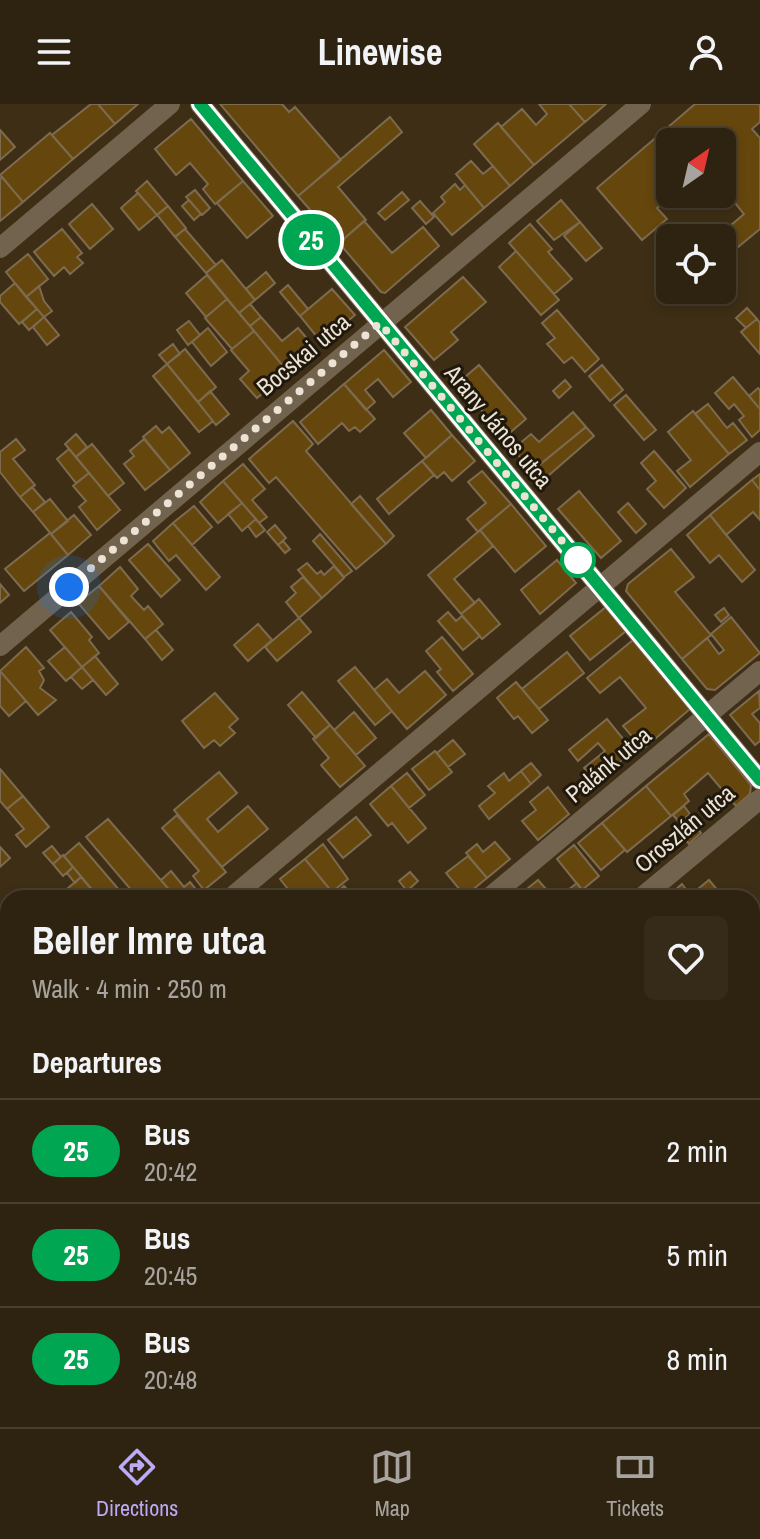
<!DOCTYPE html>
<meta charset="utf-8">
<style>
body{margin:0;font-family:"Archivo Narrow",sans-serif;background:#362a19;color:#f1f3f6;height:100vh;display:flex;flex-direction:column;font-size:30px;white-space:nowrap}
*{box-sizing:border-box;margin:0}
p{font-size:26px;color:#a7a49f}
.icon{flex:none;width:44px;height:44px;fill:none;stroke:currentColor;stroke-width:2;stroke-linecap:round;stroke-linejoin:round}
.map{position:relative;flex:1;overflow:hidden}
.side{position:absolute;left:0px;top:786px;width:760px;height:538px;display:flex;flex-direction:column;background:#2e2210;border-radius:24px 24px 0 0;box-shadow:0 4px 12px #0003,0 0 0 2px #493f30}
.side>*{flex:none}
.badge{padding:0 16px;border-radius:26px;font-size:28px;line-height:52px}
.needle{width:52px;rotate:34deg}
.controls{position:absolute;left:656px;top:24px;display:grid;gap:16px}
.controls a{display:grid;place-items:center;width:80px;height:80px;border-radius:12px;background:#2e2210;box-shadow:0 4px 12px #0003,0 0 0 2px #493f30;font-size:40px}
.you{position:absolute;width:40px;height:40px;margin:-20px;border:6px solid #fff;border-radius:50%;background:#1a73e8;box-shadow:0 0 0 12px #1a73e833}
.map>.badge{position:absolute;translate:-50% -50%;box-shadow:0 0 0 4px #fff}
h2{padding:0 32px;font-size:30px;line-height:72px}
.round{display:grid;place-items:center;flex:none;width:84px;height:84px;border-radius:12px;background:#362a19}
.head{display:flex;align-items:center;justify-content:space-between;height:136px;padding:0 32px}
h1{font-size:38px;font-weight:700;line-height:60px}
ul{padding:0;list-style:none}
li{display:flex;align-items:center;gap:24px;height:104px;padding:0 32px;border-top:2px solid #493f30}
li div{flex:1}
li b{display:block;font-size:30px}
li em{font-style:normal}
li .badge{min-width:88px;font-weight:700;text-align:center}
header{display:flex;justify-content:space-between;align-items:center;height:104px;padding:0 32px;background:#2e2210;font-size:36px;font-weight:700}
.menu{display:flex;justify-content:space-around;align-items:center;height:112px;border-top:2px solid #493f30;background:#2e2210;font-size:22px;color:#a7a49f}
.menu a{display:grid;justify-items:center;gap:4px}
.menu .on{color:#bbaaf6}
.map>svg:first-child{display:block}
.building{fill:#65460d;stroke:#7d6b50;stroke-width:2}
.lines{fill:none;stroke-linecap:round;stroke-linejoin:round}
.minor{stroke:#71634e;stroke-width:20}
.line-casing{stroke:#fff;stroke-width:18}
.line{stroke:#00a651;stroke-width:12}
.walk{stroke:#ede3d4;stroke-width:8;stroke-dasharray:0 14.4}
.stop-dot{fill:#fff;stroke:#00a651;stroke-width:4}
.labels{text-anchor:middle;dominant-baseline:central;stroke-width:6;stroke-linejoin:round;paint-order:stroke}
.street-label{font-size:24px;fill:#ede3d4;stroke:#1f180d}
</style>
<header><svg class="icon" aria-label="menu" viewBox="0 0 24 24"><path d="M4 6h16M4 12h16M4 18h16"/></svg>Linewise<svg class="icon" aria-label="person" viewBox="0 0 24 24"><circle cx="12" cy="8" r="4"/><path d="M4 21q1-7 8-7t8 7"/></svg></header>
<div class="map">
<svg width="760" height="1323" viewBox="0 0 760 1323">
<rect width="100%" height="100%" fill="#3e2e15"/>
<path class="building" d="M91 0H98L115 20 73 55 52 31Z
M98 0H138L115 20Z
M220 0H282L289 8 295 3 341 56 298 92Z
M539 0H569L585 18 534 61 501 23 522 5 536 21 547 10Z
M569 0H606L585 18Z
M695 0H760V18L752 25 760 34V125L738 143 724 127 744 110 722 83V38H670V90H673L657 104 667 115 642 136 597 84Z
M390 13 402 28 338 83 366 116 339 139 298 92Z
M191 15 243 77 215 100 203 85 208 80 190 59 176 71 155 45Z
M498 19 534 61 510 82 474 40Z
M0 26 15 43 0 56Z
M50 29 73 55 23 98 0 71Z
M471 57 483 70 493 62 510 82 484 104 456 70Z
M2 73 23 98 0 117V75Z
M147 77 168 102 157 111 136 87Z
M243 77 273 112 247 134 217 99Z
M455 80 460 86 465 81 484 104 452 131 433 109 445 98 441 93Z
M195 86 210 104 202 111 186 93Z
M402 88 409 96 385 116 378 109Z
M138 89 157 111 139 126 121 104Z
M189 96 201 110 194 116 182 102Z
M561 96 580 118 554 136 537 117Z
M420 97 434 113 426 120 412 104Z
M92 100 113 125 90 145 69 120Z
M168 102 186 124 175 133 157 111Z
M364 117 392 149 423 123 439 142 385 189 381 188 339 139Z
M580 118 602 144 586 157 564 132Z
M530 120 552 145 548 148 572 175 554 190 509 139Z
M62 125 82 149 77 153 83 159 70 170 64 163 54 172 34 148Z
M185 125 216 161 206 169 175 133Z
M516 147 559 196 541 211 499 163Z
M28 150 48 175 26 193 6 168Z
M222 156 255 196 239 209 206 169Z
M266 168 275 179 255 196 246 185Z
M207 171 227 195 206 213 186 189Z
M463 173 486 198 451 228 458 236 434 256 405 223Z
M15 179 37 205 19 220 0 198V192Z
M288 181 308 205 300 212 280 188Z
M39 182 44 197 52 207 44 213 26 193Z
M332 185 355 211 322 239 300 212Z
M227 195 254 227 232 245 205 214Z
M250 200 261 213 250 222 239 209Z
M747 204 757 215 746 224 736 214Z
M37 205 44 213 29 226 22 218Z
M557 206 599 255 585 268 572 253 564 259 547 240 555 234 542 219Z
M44 213 59 231 47 241 33 223Z
M261 213 282 237 298 224 316 245 288 268 250 222Z
M757 215 760 219V250L741 228Z
M189 217 200 231 188 241 177 226Z
M208 224 227 248 211 262 192 238Z
M254 227 288 268 257 294 240 275 249 267 231 246Z
M173 240 180 250 167 260 159 251Z
M185 245 216 283 198 298 167 260Z
M384 246 411 278 393 293 378 275 365 286 375 298 366 306 344 280Z
M167 260 213 317 199 328 153 272Z
M479 261 526 315 505 333 458 279Z
M602 261 623 286 610 297 589 272Z
M733 273 760 305V326L752 333 739 316 744 312 734 300 729 305 715 289Z
M565 276 571 283 559 294 553 287Z
M344 280 375 315 360 328 355 323 349 327 342 319 318 340 300 318Z
M758 284 760 286V305L749 292Z
M210 287 229 310 216 321 198 298Z
M626 291 656 326 644 336 614 301Z
M708 300 727 324 733 319 747 336 729 350 695 310Z
M431 306 452 331 426 354 404 329Z
M693 307 729 350 690 383 677 367 691 356 668 328Z
M573 308 586 323 532 367 513 345 531 330 539 338Z
M293 317 313 340 306 347 386 440 356 465 276 373 269 379 249 355Z
M156 322 162 329 169 323 190 349 170 366 143 333Z
M586 323 594 332 541 378 532 367Z
M76 330 87 343 76 353 65 340Z
M452 331 475 357 452 377 444 368 437 374 422 357Z
M16 335 25 346 13 355 35 381 20 393 0 368V348Z
M144 335 170 366 145 386 124 360 134 352 130 347Z
M92 340 124 379 108 392 76 353Z
M69 345 89 369 76 379 57 355Z
M654 347 686 384 664 404 647 385 656 377 641 359Z
M422 357 434 371 389 410 377 395Z
M243 360 265 385 252 396 267 413 259 419 223 377Z
M482 367 511 400 478 428 467 415 486 399 468 378Z
M89 369 120 406 97 426 79 403 86 397 73 382Z
M760 370V386L752 376Z
M752 376 760 386V416L753 408 726 431 710 411Z
M223 377 242 399 218 419 200 398Z
M32 383 45 398 33 408 20 393Z
M579 387 621 437 601 454 558 405Z
M360 392 394 432 386 440 351 400Z
M50 395 68 417 51 430 33 408Z
M242 399 256 415 242 427 228 410Z
M628 399 646 420 636 429 618 408Z
M511 400 546 442 515 468 480 426Z
M194 402 212 423 192 441 173 419Z
M74 411 91 431 68 451 51 430Z
M710 411 755 466 742 478 719 451 710 459 687 431Z
M256 415 265 426 256 433 248 422Z
M173 419 220 473 206 486 176 451 169 457 153 437Z
M275 421 286 434 278 441 267 428Z
M480 426 493 442 454 475 475 499 461 510 428 471Z
M50 429 68 451 24 487 5 465Z
M320 430 352 467 344 473 313 437Z
M283 437 290 445 285 449 278 441Z
M148 440 180 476 161 493 129 456Z
M671 445 694 473 675 488 711 531 682 555 626 487 628 480Z
M557 456 576 479 540 510 521 486Z
M307 459 317 470 321 467 324 471 334 462 344 474 322 494 298 466Z
M120 463 138 485 131 492 144 506 148 502 163 520 145 535 99 482Z
M303 473 322 494 299 514 286 498 296 489 291 483Z
M0 480 9 491 0 499Z
M99 482 129 518 109 535 78 499Z
M479 495 500 520 482 535 461 510Z
M606 503 626 527 590 556 570 532Z
M724 504 729 511 721 518 715 511Z
M71 508 92 533 89 536 99 549 82 563 50 526Z
M448 508 456 517 462 512 480 532 463 546 438 517Z
M731 513 760 549 715 586 707 585 682 555 707 534 719 550 724 546 711 530Z
M299 514 311 528 277 557 265 543Z
M258 520 272 536 248 557 234 541Z
M156 526 173 546 162 556 145 535Z
M442 533 473 570 453 587 437 568 441 565 426 547Z
M633 536 690 605 643 645 623 622 646 604 620 573 600 589 587 574Z
M26 543 44 564 39 567 44 576 40 584 56 596 38 611 0 567Z
M65 543 82 563 66 577 48 557Z
M567 548 584 569 539 605 522 585Z
M95 552 118 580 106 591 82 563Z
M82 563 93 576 82 585 71 573Z
M355 563 392 607 375 621 338 577Z
M0 567 26 597 9 612 0 602Z
M425 567 446 591 407 625 374 586 387 575 399 589Z
M516 578 548 616 532 629 518 612 514 615 497 594Z
M759 587 760 604 752 610 760 619V637L755 641 730 611Z
M302 588 330 621 316 634 288 601Z
M215 589 238 615 229 623 235 629 220 642 214 636 204 644 182 617Z
M354 608 376 634 356 651 334 626Z
M607 615 633 647 596 678 584 664 605 647 598 639 578 657 569 646Z
M330 621 365 662 340 683 321 661 329 654 313 635Z
M709 630 751 681 750 690 736 702 708 669 684 690 689 697 671 712 646 682Z
M453 636 465 650 448 663 437 649Z
M435 647 452 668 429 686 412 665Z
M531 659 541 671 531 680 521 667Z
M0 665 23 692 7 705 0 697Z
M521 667 531 680 489 715 479 702 495 689 488 682 504 669 509 677Z
M219 668 237 689 207 715 218 728 248 702 268 725 222 763 174 706Z
M407 669 425 691 409 704 391 682Z
M391 682 426 724 408 739 392 719 388 722 370 700Z
M646 682 671 712 627 748 602 719Z
M548 683 569 710 538 736 522 717 536 706 530 698Z
M23 692 49 723 26 743 16 731 24 725 7 705Z
M684 702 690 710 680 719 673 711Z
M177 711 226 768 204 786 193 772 199 767 162 724Z
M356 713 371 731 343 754 328 736Z
M688 713 701 729 689 740 675 723Z
M108 715 172 789 166 794H138L86 733Z
M602 719 625 746 601 766 578 739Z
M495 738 510 755 487 774 466 749 477 740 483 748Z
M79 739 126 794H99L64 752Z
M323 740 348 775 332 788 305 755Z
M574 741 599 772 582 786 557 755Z
M52 742 61 753 53 760 43 749Z
M0 743 10 754 0 763Z
M63 751 73 763 63 772 53 760Z
M468 752 487 774 465 792 446 769Z
M305 755 332 788 325 794H308L303 788 295 794 280 775Z
M73 763 81 773 75 779 67 769Z
M171 767 184 783 190 778 203 794H176L161 776Z
M410 768 418 777 407 787 399 777Z
M81 773 98 793 97 794H74L67 785Z
M538 776 554 794H516Z
M709 776 724 794H698L693 789Z
M577 779 589 794H558Z
M682 780 693 794H666Z
M344 782 355 794H339L335 790Z
M3 832 8 838V851L0 857V835Z
M760 855V877L752 868V861Z
M752 868 760 877V889L752 896Z
M8 871V895L0 901V878Z
M8 895V933H7L0 925V901Z
M8 1001V1025L0 1016V1008Z
M752 1015 760 1024V1153L752 1143Z
M3 1036 8 1042V1060L0 1067V1038Z
M8 1060V1086L3 1090 0 1086V1067Z
M8 1119V1142L0 1132V1126Z
M0 1156 8 1166V1178L0 1184Z
M754 1197 760 1204V1243L752 1233V1199Z
M8 1215V1253L0 1243V1222Z
M752 1233 760 1243V1254L752 1261Z
M8 1279V1313L6 1315 0 1307V1286Z
M64 1316H100V1317L93 1323H70Z
M199 1316H253L245 1323H190Z
M336 1316H358L349 1323H341Z
M372 1316H377L383 1323H363Z
M377 1316H395L387 1323Z
M395 1316H416L408 1323H400Z
M425 1316H447L450 1319 446 1323H431Z
M554 1316H584L589 1323H560Z
M619 1316H650L656 1323H625Z
M650 1316H671L677 1323H656Z"/>
<g class="lines">
<path class="minor" d="M200 0 760 676
M0 144 170 0
M0 542 641 0
M231 794 760 348
M489 794 760 567
M641 794 760 695
M752 917 760 911
M0 970 8 979
M0 1205 8 1199
M752 1290 760 1283
M11 1323 19 1316
M271 1323 279 1316
M712 1323 721 1316"/>
</g>
<g class="lines">
<defs>
<path id="line" d="M200 0 760 676"/>
</defs>
<use href="#line" class="line-casing"/>
<use href="#line" class="line"/>
<path class="walk" d="M69 483 380 219 578 456"/>
</g>
<circle class="stop-dot" cx="578" cy="456" r="16"/>
<g class="labels">
<g class="street-label">
<text transform="translate(303 250) rotate(-40)">Bocskai utca</text>
<text transform="translate(499 322) rotate(50)">Arany János utca</text>
<text transform="translate(608 660) rotate(-40)">Palánk utca</text>
<text transform="translate(684 724) rotate(-40)">Oroszlán utca</text>
</g>
</g>
</svg>
<div class="controls">
<a><svg class="needle" viewBox="-14 -14 28 28"><path d="M0-13l5 13h-10z" fill="#e53935"/><path d="M0 13l5-13h-10z" fill="#a7a49f"/></svg></a>
<a><svg class="icon" aria-label="locate" viewBox="0 0 24 24"><circle cx="12" cy="12" r="6"/><path d="M12 2v4M12 18v4M2 12h4M18 12h4"/></svg></a>
</div>
<div class="you" style="left:69px;top:483px"></div>
<b class="badge" style="left:311px;top:136px;background:#00a651;color:#fff">25</b>
<section class="side">
<div class="head"><div><h1>Beller Imre utca</h1><p>Walk · 4 min · 250 m</p></div><a class="round"><svg class="icon" aria-label="heart" viewBox="0 0 24 24"><path d="M12 20l-8-8c-3-5 5-10 8-4 3-6 11-1 8 4z"/></svg></a></div>
<h2>Departures</h2>
<ul>
<li><span class="badge" style="background:#00a651;color:#fff">25</span><div><b>Bus</b><p>20:42</p></div><em>2 min</em></li>
<li><span class="badge" style="background:#00a651;color:#fff">25</span><div><b>Bus</b><p>20:45</p></div><em>5 min</em></li>
<li><span class="badge" style="background:#00a651;color:#fff">25</span><div><b>Bus</b><p>20:48</p></div><em>8 min</em></li>
</ul>
</section>
</div>
<nav class="menu">
<a class="on"><svg class="icon" aria-label="directions" viewBox="0 0 24 24"><path d="M12 3l9 9-9 9-9-9zM9 14v-3h6M13 9l2 2-2 2"/></svg>Directions</a>
<a><svg class="icon" aria-label="map" viewBox="0 0 24 24"><path d="M3 6l6-2 6 2 6-2v14l-6 2-6-2-6 2zM9 4v14M15 6v14"/></svg>Map</a>
<a><svg class="icon" aria-label="tickets" viewBox="0 0 24 24"><path d="M3 7h18v10H3zM15 7v10"/></svg>Tickets</a>
</nav>
